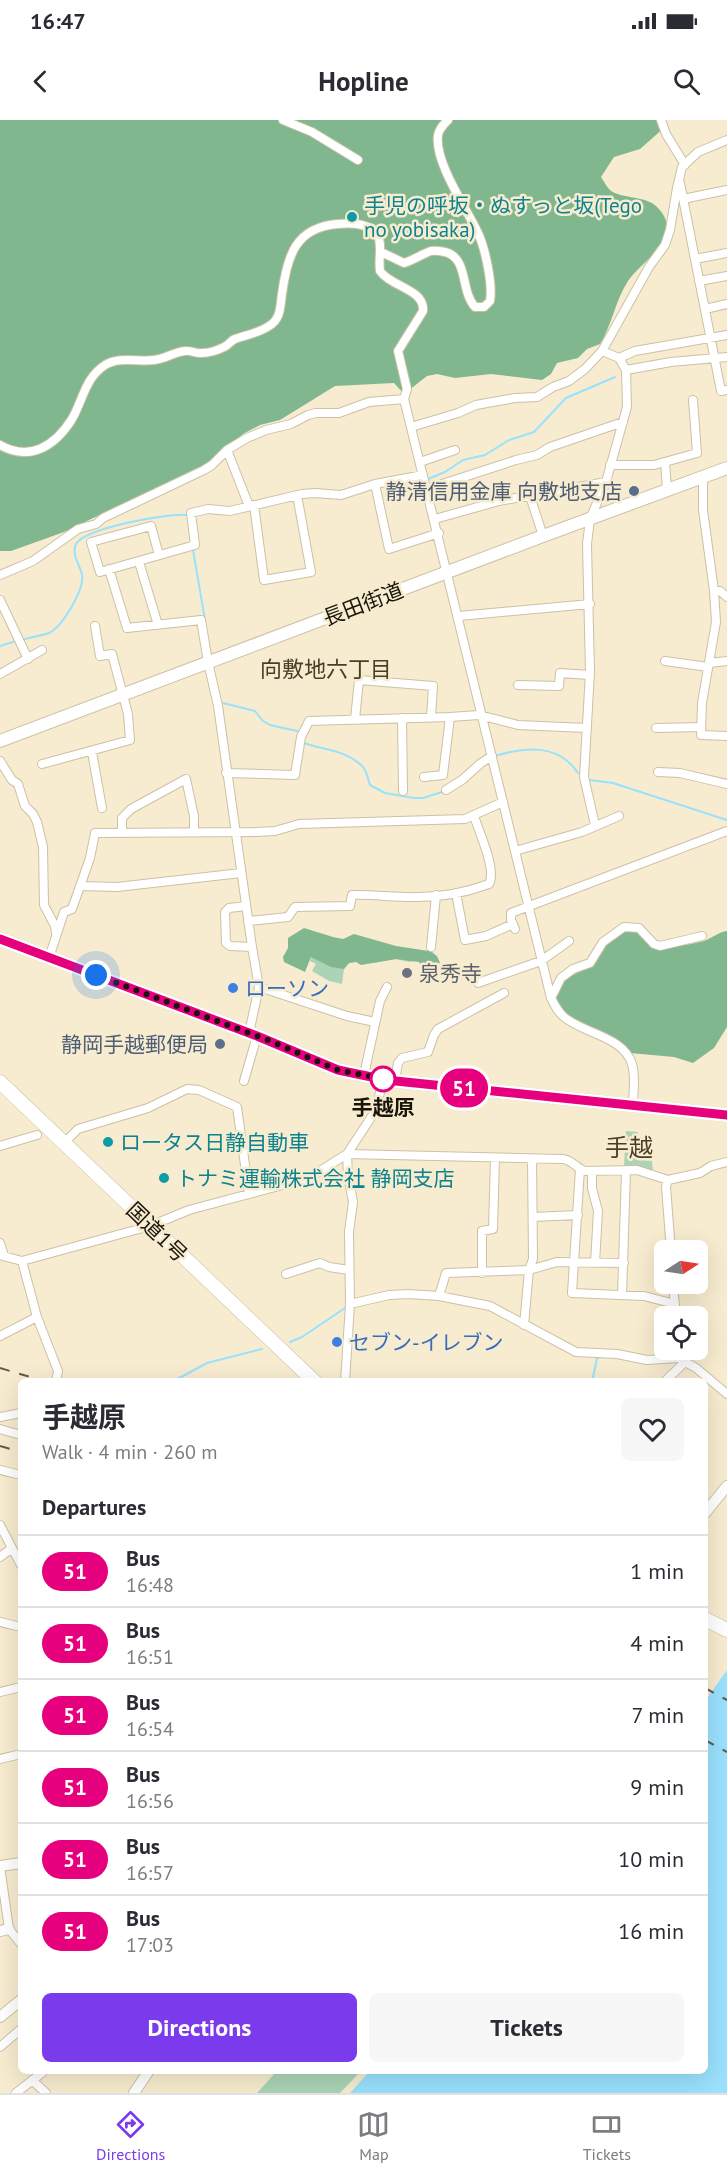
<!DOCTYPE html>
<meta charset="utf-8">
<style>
body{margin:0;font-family:"PT Sans","Noto Sans JP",sans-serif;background:#f7f7f7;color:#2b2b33;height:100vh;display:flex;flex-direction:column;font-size:22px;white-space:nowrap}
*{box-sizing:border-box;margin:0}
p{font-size:20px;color:#7c7c81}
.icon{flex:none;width:33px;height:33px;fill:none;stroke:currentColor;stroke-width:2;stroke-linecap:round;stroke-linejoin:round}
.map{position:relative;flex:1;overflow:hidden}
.panel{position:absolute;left:18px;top:1258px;width:690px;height:696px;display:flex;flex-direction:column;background:#fff;border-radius:9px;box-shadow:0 6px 24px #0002}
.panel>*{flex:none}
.badge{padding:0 12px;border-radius:20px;font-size:21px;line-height:39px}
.needle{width:39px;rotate:78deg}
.fabs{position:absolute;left:654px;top:1120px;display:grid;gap:12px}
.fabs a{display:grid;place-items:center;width:54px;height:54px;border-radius:9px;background:#fff;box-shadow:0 6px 24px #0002;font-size:30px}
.you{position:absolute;width:30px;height:30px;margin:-15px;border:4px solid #fff;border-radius:50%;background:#1a73e8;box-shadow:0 0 0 9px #1a73e833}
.map>.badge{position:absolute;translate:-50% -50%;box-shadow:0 0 0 3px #fff}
h2{padding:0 24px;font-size:22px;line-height:54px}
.round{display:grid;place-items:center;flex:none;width:63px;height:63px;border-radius:9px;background:#f7f7f7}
.head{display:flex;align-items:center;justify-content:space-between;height:102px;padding:0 24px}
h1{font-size:28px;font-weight:700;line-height:45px}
.cta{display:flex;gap:12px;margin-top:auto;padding:12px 24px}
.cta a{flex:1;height:69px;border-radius:9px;background:#7c3aed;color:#fff;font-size:24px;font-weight:700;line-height:69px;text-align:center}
.cta a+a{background:#f7f7f7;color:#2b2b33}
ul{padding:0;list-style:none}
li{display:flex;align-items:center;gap:18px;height:72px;padding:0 24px;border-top:2px solid #e1e1e2}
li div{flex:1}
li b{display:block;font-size:22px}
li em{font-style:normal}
li .badge{min-width:66px;font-weight:700;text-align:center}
.status{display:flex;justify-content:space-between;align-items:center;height:42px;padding:0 30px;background:#fff;direction:ltr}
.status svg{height:16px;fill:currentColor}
header{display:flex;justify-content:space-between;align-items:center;height:78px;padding:0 24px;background:#fff;font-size:27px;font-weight:700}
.tabs{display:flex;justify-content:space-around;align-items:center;height:84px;border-top:2px solid #e1e1e2;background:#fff;font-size:16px;color:#7c7c81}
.tabs a{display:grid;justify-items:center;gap:3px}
.tabs .on{color:#7c3aed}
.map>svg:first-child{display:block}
.green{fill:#abd3b5}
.forest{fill:#80b78f}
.water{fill:#99e1fd}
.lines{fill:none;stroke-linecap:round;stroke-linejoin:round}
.stream{stroke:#99e1fd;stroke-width:2}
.minor-casing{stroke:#cdc1a5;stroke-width:10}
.tertiary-casing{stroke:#cdc1a5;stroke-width:12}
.secondary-casing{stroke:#cdc1a5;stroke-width:14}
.trunk-casing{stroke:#cdc1a5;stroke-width:15}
.minor{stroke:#fff;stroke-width:8}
.tertiary{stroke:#fff;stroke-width:10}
.secondary{stroke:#fff;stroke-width:12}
.trunk{stroke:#fff;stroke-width:14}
.rail{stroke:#615b4a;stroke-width:2;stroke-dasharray:10 10;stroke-linecap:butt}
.line-casing{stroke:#fff;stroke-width:14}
.line{stroke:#e6007e;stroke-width:9}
.walk{stroke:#19150b;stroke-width:6;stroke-dasharray:0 10.8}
.culture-dot{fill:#0f9aa8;stroke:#f7eccf;stroke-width:2}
.service-dot{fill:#5c6f8a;stroke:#f7eccf;stroke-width:2}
.worship-dot{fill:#6b7280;stroke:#f7eccf;stroke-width:2}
.shop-dot{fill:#3f7fe0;stroke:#f7eccf;stroke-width:2}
.stop-dot{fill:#fff;stroke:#e6007e;stroke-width:3}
.labels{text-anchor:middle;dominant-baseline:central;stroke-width:5;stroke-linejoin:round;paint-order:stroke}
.culture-label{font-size:21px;fill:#0d838f;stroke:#f7eccf;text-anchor:start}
.service-label{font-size:21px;fill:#4e5e75;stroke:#f7eccf;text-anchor:end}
.street-label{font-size:21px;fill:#19150b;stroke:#f7eccf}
.worship-label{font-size:21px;fill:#5b616d;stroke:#f7eccf;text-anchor:start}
.shop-label{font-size:21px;fill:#366cbe;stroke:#f7eccf;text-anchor:start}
.stop-label{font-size:21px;font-weight:bold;fill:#19150b;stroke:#f7eccf}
.neighbourhood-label{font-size:22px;fill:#493f27;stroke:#f7eccf}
.quarter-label{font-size:24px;fill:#493f27;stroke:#f7eccf}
</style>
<div class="status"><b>16:47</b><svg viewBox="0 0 49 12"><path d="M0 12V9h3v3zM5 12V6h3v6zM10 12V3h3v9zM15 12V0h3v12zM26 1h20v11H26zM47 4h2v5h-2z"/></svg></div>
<header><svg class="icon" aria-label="back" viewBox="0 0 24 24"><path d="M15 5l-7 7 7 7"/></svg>Hopline<svg class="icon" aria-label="search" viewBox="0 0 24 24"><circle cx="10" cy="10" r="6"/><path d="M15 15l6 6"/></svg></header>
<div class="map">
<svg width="727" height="1973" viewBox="0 0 727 1973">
<rect width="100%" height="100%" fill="#f7eccf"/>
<path class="green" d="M313 831 433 832 440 843 419 840 409 842 396 839 373 843 368 840 349 843 344 849 342 864 329 861 312 851 316 844 310 841Z
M626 1011 638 1012 637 1039 652 1041 653 1052 624 1046Z
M276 1952H360L340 1973H257Z"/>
<path class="forest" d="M0 0H665V7L640 29 614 37 601 57C604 61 606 66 609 69 618 79 644 75 656 86 688 116 641 141 628 161 615 181 612 205 600 224L587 229 578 238 557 243 551 254 542 260 491 254 455 258 437 254 427 256 404 274 394 263 335 266 280 300 260 305 243 314 210 342 64 412 11 431H0Z
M304 808 333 817 343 819 354 814 396 826 429 831 437 836 440 843 421 846 419 842 396 839 361 845 356 842 349 843 344 849 331 847 311 837 305 852 284 842 283 837 288 828V818Z
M626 810 636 811 660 829C674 826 690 825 704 821 712 818 719 812 727 811V907L714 928 693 943 674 937 630 933 569 897 556 883C553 854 579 857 592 844 598 839 598 833 602 827 607 821 619 815 626 810Z"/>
<path class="water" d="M727 1550V1973H350L369 1952H705V1581Z"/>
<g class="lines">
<path class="stream" d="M428 359 445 352 463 340 485 335 509 320 534 312 566 278 615 257
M193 430 205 500
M22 520C30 517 41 516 49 513 62 507 85 469 82 455 80 445 71 434 76 424 85 408 168 393 186 395
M0 526 16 521
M223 583 255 591 263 601 270 605 297 611
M304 623C323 630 347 630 363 647 367 651 368 660 370 665L385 673 414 678H423L445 671
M495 636C525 627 558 623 578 653
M589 660 613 663 727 700
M290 1222 302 1217 348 1186
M172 1262 207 1243 262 1229
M592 1262 597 1238 602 1237"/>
<defs>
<path id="minor" d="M283 0 312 12 358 40
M661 0 666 14 685 45
M680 63 721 271 727 270
M683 79 727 70
M381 132 404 143C414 140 422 134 431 131 435 130 440 131 445 132 469 138 460 171 475 187H484L490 181C493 164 485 128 478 113 467 89 434 42 438 15 439 9 443 5 448 0
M695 139 727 133
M699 161 727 156
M705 189 727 184
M619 238 635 231 727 215
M626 250 671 242 727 237
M411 307 458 293 476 285 515 278 537 277 553 267 569 261 585 249 602 231 649 147 665 125 670 110 677 68 682 47 698 32 727 20
M0 325C30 342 55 326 72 299 83 280 85 258 105 245 119 236 139 242 154 240 165 239 174 232 185 231 191 230 196 234 202 233 209 233 218 230 224 227 229 225 230 221 235 219 246 215 259 213 269 206 281 199 280 187 282 174 287 137 295 107 338 104 353 103 364 103 377 112 383 126 378 137 380 151 391 167 425 169 423 191L398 231 407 269 404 279
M227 330 249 386
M420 342 455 330
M665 342 667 369
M610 345H654L697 333 693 280
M703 357V390L714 471 716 502 702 583 701 615 727 616
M375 364 389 429 439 413
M427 369 516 340 537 335 550 327 623 302
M530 376 543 416
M254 385 264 460 311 452 297 375
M435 399 499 381 606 362
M159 435 151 406 91 422 100 452 195 425 191 393 208 389 230 391 302 374 315 373 341 375 375 364 423 355
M139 442 158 505
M109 449 127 508 201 500 208 542 218 586 252 827 259 867 249 913
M0 455 33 441 78 409 96 404 103 398 204 350 212 345 227 330 247 318 266 310 291 304 308 295 316 293H339L369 282 404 279 551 878C555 886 558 892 564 897 584 914 623 916 632 944 636 957 633 972 633 986
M714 471H720L727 477
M0 480 28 539
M459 496 590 484
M665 541 708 547
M709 543 727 541
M0 554 42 530
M518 565 559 566 560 553 590 555
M402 598 403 671
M355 599 359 560 433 566 431 597
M656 608 701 607
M92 632 102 688
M0 641 12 660 18 664 25 686 33 694 37 702 43 727 44 785 55 806 56 813
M42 644 130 620 128 594 112 534 100 536 95 506
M658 652 680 653 727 664
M226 653 295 655 301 617 309 601 450 597
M424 657 443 655 450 597 479 595 518 605 587 608
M446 670 462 660 481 643 492 636
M595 705 584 657 590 552 587 424 590 399 606 362 627 287 626 250 619 238 602 231
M122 712V698L131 689 186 659 194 696V711
M515 731 582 712 619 696
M81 766 117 767 241 753
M456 773 465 820 486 816 513 804
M246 786 229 788 225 792 226 823 230 826 252 827
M248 801 288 797 295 787 350 786 352 775C374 774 396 778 419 777 442 777 467 772 489 764 497 750 479 712 474 696
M515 809 511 800V793L727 711
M431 827 436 775
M49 838 64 792 72 789 90 738 95 713 256 712 275 711 299 704 465 699 503 682
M478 863 541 841 569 821
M259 867 347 896 375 902
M551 878 561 858 573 849 590 843 603 822 624 807 639 808 654 824 660 826 702 816
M364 955 380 881 387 867
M395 960 398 943 402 938 428 932 434 915 438 909 504 873
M244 961 257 916
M64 1023 78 1009 148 988 187 969 199 970 237 987 249 1074
M0 1026 37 1015
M580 1049 572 1173 644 1176 675 1184
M592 1051V1068L598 1091 595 1143
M668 1060 666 1067 671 1131
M533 1097 578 1095
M0 1123 4 1136
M0 1135 22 1141 150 1106 189 1090 309 1058 347 1034 374 993 384 959
M22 1141 37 1197 58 1251 56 1262
M482 1153V1111L493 1109 495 1038
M286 1154 320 1143 329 1147 349 1150
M673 1164 676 1197
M622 1175 626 1051
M439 1176 446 1153 529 1150 557 1142 624 1143
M350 1184 349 1112 353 1082 348 1055 347 1034 563 1039C572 1040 576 1048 585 1051L637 1050 668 1060 700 1053 711 1046 727 1042
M524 1205 529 1150 533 1139 532 1039
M0 1216 37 1197
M345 1262 350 1184 389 1175 408 1174 439 1176 490 1186 576 1232 617 1234 647 1240 678 1238 696 1248 727 1274
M664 1262 685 1242
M0 1297 21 1293
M0 1309 21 1315
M0 1350 21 1355
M0 1405 12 1428 0 1437
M12 1428 21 1445
M0 1502 21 1507
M0 1572 21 1567
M0 1639 21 1634
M0 1746 9 1809 21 1824
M0 1927 21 1909
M32 1960 46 1973
M16 1973 43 1952"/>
<path id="tertiary" d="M705 1393 727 1366
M0 1746 21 1743
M0 1811 9 1809
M0 1897 21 1880
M134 1973 148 1952"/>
<path id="secondary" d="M0 621 543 416 727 348
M0 819 257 916 338 950 386 960 727 995"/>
<path id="trunk" d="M0 962 315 1262
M705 1499 727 1510"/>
</defs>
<use href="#minor" class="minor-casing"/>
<use href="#tertiary" class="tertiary-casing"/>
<use href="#secondary" class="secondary-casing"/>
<use href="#trunk" class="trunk-casing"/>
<use href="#minor" class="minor"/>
<use href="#tertiary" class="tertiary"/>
<use href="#secondary" class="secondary"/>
<use href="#trunk" class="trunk"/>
<path class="rail" d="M0 1248 47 1262
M0 1326 21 1332
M705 1568 727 1580
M705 1620 727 1632"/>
</g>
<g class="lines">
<defs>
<path id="line" d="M0 819 257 916 338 950 386 960 727 995"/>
</defs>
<use href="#line" class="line-casing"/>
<use href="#line" class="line"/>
<path class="walk" d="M96 855 270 921 338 950 383 959"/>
</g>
<g class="culture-dot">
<circle cx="352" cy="97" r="6"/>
<circle cx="108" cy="1022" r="6"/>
<circle cx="164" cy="1058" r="6"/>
</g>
<g class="service-dot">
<circle cx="634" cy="371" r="6"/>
<circle cx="220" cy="924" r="6"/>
</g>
<circle class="worship-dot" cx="407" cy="853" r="6"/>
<g class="shop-dot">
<circle cx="233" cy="868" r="6"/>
<circle cx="337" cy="1222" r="6"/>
</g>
<circle class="stop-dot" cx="383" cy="959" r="12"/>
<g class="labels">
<g class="culture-label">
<text x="364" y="85">手児の呼坂・ぬすっと坂(Tego<tspan x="364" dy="24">no yobisaka)</tspan></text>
<text x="120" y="1022">ロータス日静自動車</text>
<text x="176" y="1058">トナミ運輸株式会社 静岡支店</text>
</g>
<g class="service-label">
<text x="622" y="371">静清信用金庫 向敷地支店</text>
<text x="208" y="924">静岡手越郵便局</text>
</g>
<g class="street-label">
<text transform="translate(363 484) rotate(-21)">長田街道</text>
<text transform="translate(157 1112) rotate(44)">国道1号</text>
</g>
<g class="worship-label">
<text x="419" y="853">泉秀寺</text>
</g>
<g class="shop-label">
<text x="245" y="868">ローソン</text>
<text x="349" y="1222">セブン-イレブン</text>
</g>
<g class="stop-label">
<text x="383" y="987">手越原</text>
</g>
<g class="neighbourhood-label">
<text x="326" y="549">向敷地六丁目</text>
</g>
<g class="quarter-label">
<text x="629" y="1027">手越</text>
</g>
</g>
</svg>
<div class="fabs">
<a><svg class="needle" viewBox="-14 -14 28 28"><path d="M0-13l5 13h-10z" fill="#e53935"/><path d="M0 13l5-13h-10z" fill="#7c7c81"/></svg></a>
<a><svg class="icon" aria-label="locate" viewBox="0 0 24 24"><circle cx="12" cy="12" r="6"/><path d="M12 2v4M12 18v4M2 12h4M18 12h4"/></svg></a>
</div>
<div class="you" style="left:96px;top:855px"></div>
<b class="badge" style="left:464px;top:968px;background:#e6007e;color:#fff">51</b>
<section class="panel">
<div class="head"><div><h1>手越原</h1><p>Walk · 4 min · 260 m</p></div><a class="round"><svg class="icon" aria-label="heart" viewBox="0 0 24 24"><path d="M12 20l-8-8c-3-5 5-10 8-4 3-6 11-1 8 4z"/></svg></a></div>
<h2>Departures</h2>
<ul>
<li><span class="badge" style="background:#e6007e;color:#fff">51</span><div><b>Bus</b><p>16:48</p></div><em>1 min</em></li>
<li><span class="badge" style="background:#e6007e;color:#fff">51</span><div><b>Bus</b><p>16:51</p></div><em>4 min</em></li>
<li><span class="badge" style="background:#e6007e;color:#fff">51</span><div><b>Bus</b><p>16:54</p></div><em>7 min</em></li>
<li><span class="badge" style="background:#e6007e;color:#fff">51</span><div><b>Bus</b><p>16:56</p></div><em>9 min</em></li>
<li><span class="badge" style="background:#e6007e;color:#fff">51</span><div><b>Bus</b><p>16:57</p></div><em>10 min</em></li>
<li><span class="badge" style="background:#e6007e;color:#fff">51</span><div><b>Bus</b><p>17:03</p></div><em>16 min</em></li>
</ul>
<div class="cta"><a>Directions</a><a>Tickets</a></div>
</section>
</div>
<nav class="tabs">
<a class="on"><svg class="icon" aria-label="directions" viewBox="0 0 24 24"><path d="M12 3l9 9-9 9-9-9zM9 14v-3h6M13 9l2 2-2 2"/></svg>Directions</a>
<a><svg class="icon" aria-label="map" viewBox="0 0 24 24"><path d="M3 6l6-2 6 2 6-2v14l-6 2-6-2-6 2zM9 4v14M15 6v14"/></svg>Map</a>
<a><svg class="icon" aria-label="tickets" viewBox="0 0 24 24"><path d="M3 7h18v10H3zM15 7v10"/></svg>Tickets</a>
</nav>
